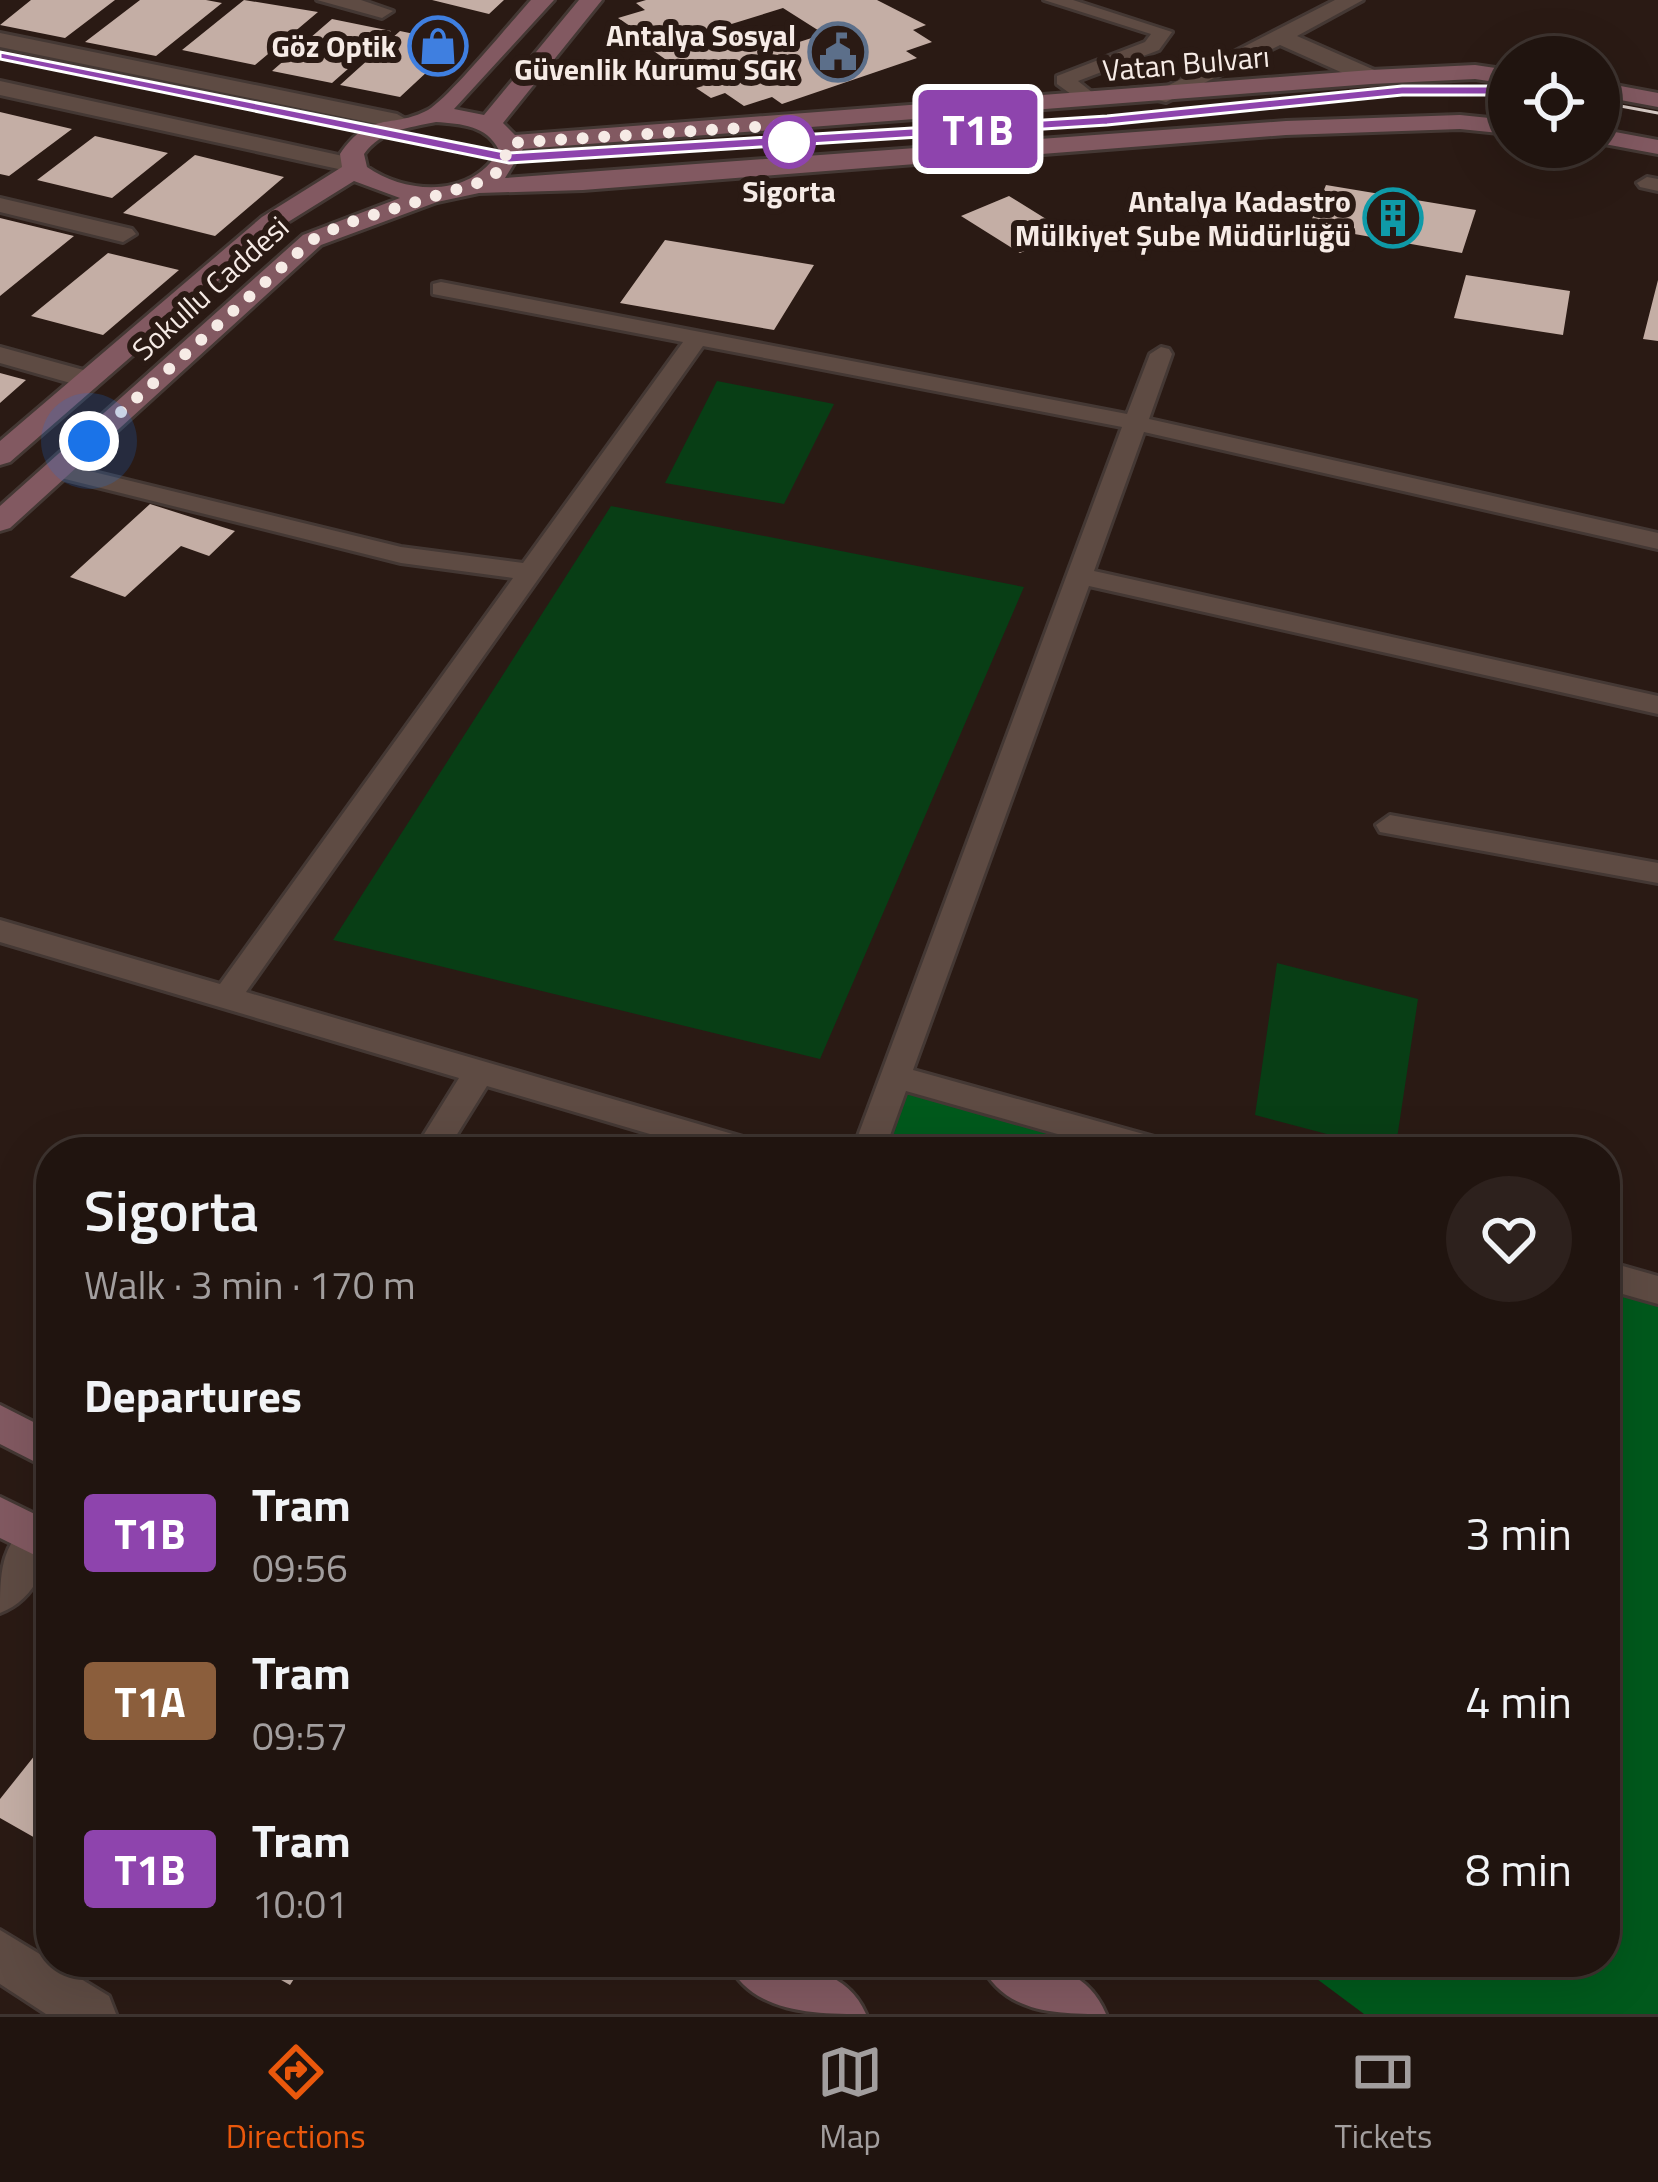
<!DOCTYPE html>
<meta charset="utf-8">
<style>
body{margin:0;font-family:"Titillium Web",sans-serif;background:#2d211d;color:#f1f3f6;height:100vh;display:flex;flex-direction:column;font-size:45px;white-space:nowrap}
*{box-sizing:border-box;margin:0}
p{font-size:39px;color:#a29e9e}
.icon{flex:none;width:66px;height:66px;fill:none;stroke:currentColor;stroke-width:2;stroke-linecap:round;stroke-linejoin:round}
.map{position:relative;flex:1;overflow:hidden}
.panel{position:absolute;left:36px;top:1137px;width:1584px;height:840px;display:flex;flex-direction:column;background:#20140f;border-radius:48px;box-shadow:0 12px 48px #0002,0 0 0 3px #3d332f}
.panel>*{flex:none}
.badge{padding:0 24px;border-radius:9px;font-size:42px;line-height:78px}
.buttons{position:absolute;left:1488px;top:36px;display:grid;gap:24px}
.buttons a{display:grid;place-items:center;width:132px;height:132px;border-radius:50%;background:#20140f;box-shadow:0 12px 48px #0002,0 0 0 3px #3d332f;font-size:60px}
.you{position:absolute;width:60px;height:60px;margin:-30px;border:9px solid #fff;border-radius:50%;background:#1a73e8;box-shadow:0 0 0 18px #1a73e833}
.map>.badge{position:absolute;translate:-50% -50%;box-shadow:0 0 0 6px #fff}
h2{padding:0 48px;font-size:45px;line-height:108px}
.round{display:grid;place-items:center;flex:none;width:126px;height:126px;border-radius:63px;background:#2d211d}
.head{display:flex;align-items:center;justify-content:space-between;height:204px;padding:0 48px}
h1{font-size:57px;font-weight:600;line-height:90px}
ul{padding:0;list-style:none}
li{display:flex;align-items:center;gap:36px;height:168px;padding:0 48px}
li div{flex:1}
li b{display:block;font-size:45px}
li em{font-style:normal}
li .badge{min-width:132px;font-weight:700;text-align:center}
.dock{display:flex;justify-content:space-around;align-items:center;height:168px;border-top:3px solid #3d332f;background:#20140f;font-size:33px;color:#a29e9e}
.dock a{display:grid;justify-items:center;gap:6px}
.dock .selected{color:#ea580c}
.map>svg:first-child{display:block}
.green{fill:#083e15}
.forest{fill:#01591c}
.building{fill:#c4aea5;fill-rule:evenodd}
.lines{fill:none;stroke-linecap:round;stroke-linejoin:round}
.service-casing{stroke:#443834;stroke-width:6}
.pedestrian-casing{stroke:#443834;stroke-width:6}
.minor-casing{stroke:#443834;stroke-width:6}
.secondary-casing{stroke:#443834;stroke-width:6}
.service{fill:#5e4b43;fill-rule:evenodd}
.pedestrian{fill:#5e4b43;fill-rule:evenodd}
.minor{fill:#5e4b43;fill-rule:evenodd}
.secondary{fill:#825961;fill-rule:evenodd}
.tram{stroke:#d5c9c4;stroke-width:3}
.line{fill:#8e44ad;stroke:#fff;stroke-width:3}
.walk{stroke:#f6ebe6;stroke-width:12;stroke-dasharray:0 21.6}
.stop-dot{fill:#fff;stroke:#8e44ad;stroke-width:6}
.labels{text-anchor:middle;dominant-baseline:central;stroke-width:12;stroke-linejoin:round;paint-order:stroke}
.far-poi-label{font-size:30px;font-weight:bold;fill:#f6ebe6;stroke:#2a1a14;text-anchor:end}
.far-street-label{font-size:30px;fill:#f6ebe6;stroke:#2a1a14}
.far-stop-label{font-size:30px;font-weight:bold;fill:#f6ebe6;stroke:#2a1a14}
</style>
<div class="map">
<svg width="1658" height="2014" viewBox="0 0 1658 2014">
<rect width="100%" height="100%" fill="#2a1a14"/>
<path class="green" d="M717 381 834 404 784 504 665 483Z
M611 506 1024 587 820 1059 333 940Z
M1277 963 1418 999 1395 1152 1255 1115Z"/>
<path class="forest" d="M896 1077 1165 1152H868Z
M1605 1275 1658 1290V2014H1364L1313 1976 1283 1962H1605Z"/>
<path class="building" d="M31 0H115L65 38 0 25Z
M140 0H206L222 3 156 56 85 42Z
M244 0 318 12 255 65 182 50Z
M432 0H504L489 14Z
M646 0H877L926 25 913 30 932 42 906 51 917 58 782 104 772 97 744 106 725 93 711 98 696 88 703 86 641 42 621 35 636 30 618 18 645 10 636 3ZM783 8 824 34 765 53 725 26Z
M332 19 391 31 332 83 272 71Z
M400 31 458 43 400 97 340 85Z
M0 112 72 129 9 176 0 174Z
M95 136 168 153 112 198 37 180Z
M195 155 284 177 215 236 123 213Z
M1326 185 1476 210 1462 253 1309 226Z
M1009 196 1067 232 1020 253 961 216Z
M0 218 74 236 0 296Z
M665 240 814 265 774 330 620 303Z
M108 253 179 270 103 335 31 316Z
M1466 275 1570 291 1563 335 1454 318Z
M1658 280V341L1643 339Z
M0 373 26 380 0 403Z
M150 504 235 531 209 556 181 546 125 597 70 577Z
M51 1735V1847L0 1818V1799Z
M249 1962H305L290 1985Z"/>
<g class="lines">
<defs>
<path id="service" d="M1044 0H1073L1172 32 1159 50 1078 81 1103 101 1086 105 1057 84V76L1145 42 1151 34Z
M1647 177 1658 179V191L1640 187 1637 183Z
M441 282 1127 414 1150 354 1161 347 1169 349 1172 354 1149 419 1658 533V549L1144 432 1094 571 1658 696V714L1089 586 913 1070 1165 1140 1176 1143 1181 1152H1121L906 1091 884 1152H852L1122 427 703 346 246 992 753 1140 764 1143 769 1152H711L487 1086 446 1152H413L459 1078 0 942V920L220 984 513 578 401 563 49 475V465L57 463 401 547 523 563 683 342 433 294V284Z
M1390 815 1658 863V883L1380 832 1376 825Z
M1605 1261 1658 1276V1304L1605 1289Z"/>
<path id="pedestrian" d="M0 33 397 114 409 121 397 128 0 47Z
M0 81 352 158 364 165 352 172 0 95Z"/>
<path id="minor" d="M317 0H361L393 11 382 18Z
M1335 0H1363L1297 36 1379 72V82H1363L1280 45 1166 102 1146 97Z
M0 198 132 229 136 234 123 242 0 212Z
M0 347 98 374 102 380 88 388 0 363Z
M41 1520 51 1523C51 1559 37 1599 0 1613 0 1574 0 1535 41 1520Z
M0 1930 109 1996 116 2014H46L0 1984Z"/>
<path id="secondary" d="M531 0H554L454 109 484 115 579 0H602L503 123 515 135 1371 70 1475 65 1509 70V84L1475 79 1371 84 523 149 505 178 1286 121 1460 115 1509 120V134L1460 129 1286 135 583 190 479 193 437 202 321 245 10 528 0 531V506L303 235 400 198 354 181 280 227 10 462 0 465V441L262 217 342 167 340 154C371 109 390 130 428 110 448 99 511 22 531 0ZM436 122C462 124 486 125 499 150 473 198 407 195 367 167L364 154C381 130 408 128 436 122Z
M1599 82 1658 93V107L1599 96Z
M1599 129 1658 140V154L1599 143Z
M0 1405 51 1431V1470L0 1444Z
M0 1497 51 1522V1563L0 1538Z
M728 1962C777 1962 844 1961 866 2014 817 2014 751 2014 728 1962Z
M980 1962C1029 1962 1084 1960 1106 2014 1057 2014 1003 2014 980 1962Z"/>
</defs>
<use href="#service" class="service-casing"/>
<use href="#pedestrian" class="pedestrian-casing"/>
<use href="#minor" class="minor-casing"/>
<use href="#secondary" class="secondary-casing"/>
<use href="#service" class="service"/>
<use href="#pedestrian" class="pedestrian"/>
<use href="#minor" class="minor"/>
<use href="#secondary" class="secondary"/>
<path class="tram" d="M0 56 509 158 1107 121 1402 91 1509 90
M1599 102 1658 113"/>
</g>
<path class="line" d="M0 52 509 153 1107 116 1402 86H1509L1517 90 1509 95H1402L1107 125 509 163 0 59Z"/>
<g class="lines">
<path class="walk" d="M89 441 312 240 344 224 484 181 502 169 509 143 786 125 789 142"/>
</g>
<defs>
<symbol id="shop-ring" viewBox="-11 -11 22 22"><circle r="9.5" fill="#2a1a14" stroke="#3f7fe0" stroke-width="1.5"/><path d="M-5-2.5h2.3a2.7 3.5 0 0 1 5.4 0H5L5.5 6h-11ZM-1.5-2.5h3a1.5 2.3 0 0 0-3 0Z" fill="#3f7fe0"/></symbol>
<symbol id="civic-ring" viewBox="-11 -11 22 22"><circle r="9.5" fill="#2a1a14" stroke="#5c6f8a" stroke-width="1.5"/><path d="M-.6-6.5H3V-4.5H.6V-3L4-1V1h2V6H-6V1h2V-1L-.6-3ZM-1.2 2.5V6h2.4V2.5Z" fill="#5c6f8a"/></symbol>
<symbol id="building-ring" viewBox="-11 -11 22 22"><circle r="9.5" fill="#2a1a14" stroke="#0f9aa8" stroke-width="1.5"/><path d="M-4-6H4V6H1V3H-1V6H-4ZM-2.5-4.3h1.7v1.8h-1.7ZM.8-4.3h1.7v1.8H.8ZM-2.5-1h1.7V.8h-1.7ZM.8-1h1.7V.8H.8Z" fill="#0f9aa8"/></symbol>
</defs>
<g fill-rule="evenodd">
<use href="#shop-ring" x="405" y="13" width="66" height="66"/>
<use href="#civic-ring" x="805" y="19" width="66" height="66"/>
<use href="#building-ring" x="1360" y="185" width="66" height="66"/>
</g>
<circle class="stop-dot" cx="789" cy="142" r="24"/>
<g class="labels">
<g class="far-poi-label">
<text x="796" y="35">Antalya Sosyal<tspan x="796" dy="34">Güvenlik Kurumu SGK</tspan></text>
<text x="396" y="46">Göz Optik</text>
<text x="1351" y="201">Antalya Kadastro<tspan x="1351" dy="34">Mülkiyet Şube Müdürlüğü</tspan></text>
</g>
<g class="far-street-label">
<text transform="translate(1186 63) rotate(-5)">Vatan Bulvarı</text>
<text transform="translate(210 288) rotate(-42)">Sokullu Caddesi</text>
</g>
<g class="far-stop-label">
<text x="789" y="191">Sigorta</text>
</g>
</g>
</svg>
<div class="buttons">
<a><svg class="icon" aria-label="locate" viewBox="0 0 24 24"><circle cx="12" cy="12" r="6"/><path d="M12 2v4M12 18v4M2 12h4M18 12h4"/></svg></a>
</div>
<div class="you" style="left:89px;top:441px"></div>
<b class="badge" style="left:978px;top:129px;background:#8e44ad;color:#fff">T1B</b>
<section class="panel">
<div class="head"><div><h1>Sigorta</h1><p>Walk · 3 min · 170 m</p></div><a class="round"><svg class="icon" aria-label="heart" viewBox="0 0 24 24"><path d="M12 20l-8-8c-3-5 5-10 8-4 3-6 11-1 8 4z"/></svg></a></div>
<h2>Departures</h2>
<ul>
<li><span class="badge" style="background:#8e44ad;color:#fff">T1B</span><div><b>Tram</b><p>09:56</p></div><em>3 min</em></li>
<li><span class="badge" style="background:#8b5e3c;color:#fff">T1A</span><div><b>Tram</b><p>09:57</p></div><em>4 min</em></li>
<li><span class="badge" style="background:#8e44ad;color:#fff">T1B</span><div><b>Tram</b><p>10:01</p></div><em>8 min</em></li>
</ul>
</section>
</div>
<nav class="dock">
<a class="selected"><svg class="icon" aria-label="directions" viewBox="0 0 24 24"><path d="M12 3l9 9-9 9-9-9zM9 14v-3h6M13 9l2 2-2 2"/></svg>Directions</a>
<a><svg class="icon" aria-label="map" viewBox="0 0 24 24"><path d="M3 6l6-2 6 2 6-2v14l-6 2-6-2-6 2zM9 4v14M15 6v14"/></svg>Map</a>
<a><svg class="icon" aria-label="tickets" viewBox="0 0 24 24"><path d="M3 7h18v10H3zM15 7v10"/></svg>Tickets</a>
</nav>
